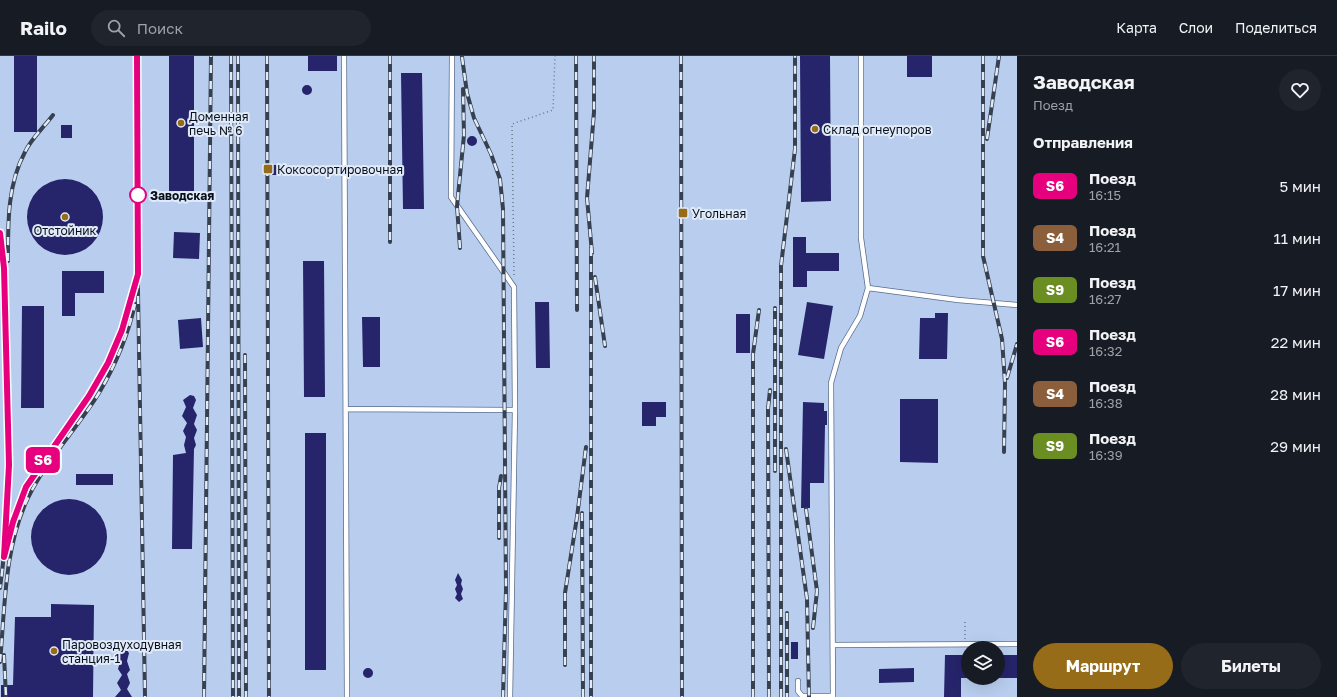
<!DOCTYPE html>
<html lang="ru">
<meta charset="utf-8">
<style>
body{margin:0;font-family:"Golos Text",sans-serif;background:#20242c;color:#f1f3f6;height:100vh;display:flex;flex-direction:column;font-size:15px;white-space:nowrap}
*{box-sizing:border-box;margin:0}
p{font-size:13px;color:#9ea1a6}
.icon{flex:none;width:22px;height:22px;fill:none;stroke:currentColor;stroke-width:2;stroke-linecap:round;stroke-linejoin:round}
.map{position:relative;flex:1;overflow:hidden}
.sheet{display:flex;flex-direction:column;background:#171b24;width:320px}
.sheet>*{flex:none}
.badge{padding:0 8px;border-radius:6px;font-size:14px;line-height:26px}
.tools{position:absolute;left:961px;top:585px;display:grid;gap:8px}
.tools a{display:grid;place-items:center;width:44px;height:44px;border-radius:50%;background:#171b24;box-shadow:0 4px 16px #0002;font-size:20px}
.map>.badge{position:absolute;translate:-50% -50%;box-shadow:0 0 0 2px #fff}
h2{padding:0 16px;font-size:15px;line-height:36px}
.round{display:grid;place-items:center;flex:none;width:42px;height:42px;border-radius:21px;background:#20242c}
.head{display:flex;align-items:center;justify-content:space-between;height:68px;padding:0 16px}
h1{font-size:19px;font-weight:700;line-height:30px}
.action{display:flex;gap:8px;margin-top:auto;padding:8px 16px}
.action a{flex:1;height:46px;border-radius:24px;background:#976c19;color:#fff;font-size:16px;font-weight:700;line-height:46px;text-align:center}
.action a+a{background:#20242c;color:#f1f3f6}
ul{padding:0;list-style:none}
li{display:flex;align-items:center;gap:12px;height:52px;padding:0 16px}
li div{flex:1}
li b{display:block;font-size:15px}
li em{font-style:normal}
li .badge{min-width:44px;font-weight:700;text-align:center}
header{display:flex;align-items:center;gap:24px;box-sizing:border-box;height:56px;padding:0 20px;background:#171b24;border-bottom:1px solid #363941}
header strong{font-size:19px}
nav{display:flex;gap:22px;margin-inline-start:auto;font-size:14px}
.search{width:280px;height:36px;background:#20242c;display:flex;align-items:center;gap:10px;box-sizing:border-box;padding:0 14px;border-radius:22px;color:#9ea1a6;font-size:15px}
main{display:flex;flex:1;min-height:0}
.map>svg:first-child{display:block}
.built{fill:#b9ceef;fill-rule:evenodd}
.building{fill:#26246b}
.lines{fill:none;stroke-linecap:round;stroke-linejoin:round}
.lane-casing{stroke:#576c8c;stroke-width:6}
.path{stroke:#69778b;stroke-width:1.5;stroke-dasharray:1 3;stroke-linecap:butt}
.lane{stroke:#fff;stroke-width:4.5}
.rail-casing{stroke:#364050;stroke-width:4}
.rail{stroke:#e0eaf8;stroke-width:2.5;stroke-dasharray:8;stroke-linecap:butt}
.line-casing{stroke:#fff;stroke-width:9}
.line{stroke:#e6007e;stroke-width:6}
.poi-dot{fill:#976c19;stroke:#e0eaf8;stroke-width:1.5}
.stop-dot{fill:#fff;stroke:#e6007e;stroke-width:2}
.labels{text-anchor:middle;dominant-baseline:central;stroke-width:4;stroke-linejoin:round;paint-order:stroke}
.poi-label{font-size:12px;fill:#08101c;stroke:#e0eaf8;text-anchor:start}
.stop-label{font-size:12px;font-weight:bold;fill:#08101c;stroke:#e0eaf8;text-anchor:start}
</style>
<header>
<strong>Railo</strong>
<div class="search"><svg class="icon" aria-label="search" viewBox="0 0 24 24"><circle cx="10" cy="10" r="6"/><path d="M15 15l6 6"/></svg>Поиск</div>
<nav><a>Карта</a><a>Слои</a><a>Поделиться</a></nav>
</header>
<main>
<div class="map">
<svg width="1017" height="641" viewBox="0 0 1017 641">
<rect width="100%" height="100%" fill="#caddfa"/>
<path class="built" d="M0 0H1017V641H0ZM968 592H998V622H968Z"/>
<path class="building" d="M14 0H37V76H14Z
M169 0H194V135H169Z
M308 0H337V15H308Z
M800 0H830L831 145 801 146Z
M907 0H932V21H907Z
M401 17H422L424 153H403Z
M302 34a5 5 0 1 1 10 0a5 5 0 1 1-10 0Z
M61 69H72V82H61Z
M467 85a5 5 0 1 1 10 0a5 5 0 1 1-10 0Z
M272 109H284V119H272Z
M27 161a38 38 0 1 1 76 0a38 38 0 1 1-76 0Z
M174 176 200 177 199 203 173 202Z
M793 181H806V197H839V215H807V231H793Z
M303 205H324L325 341H304Z
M62 215H104V237H75V260H62Z
M535 246H549L550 312H536Z
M807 246 833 250 824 303 798 299Z
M22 250H44V352H21Z
M935 257H948L947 303H919L920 262H935Z
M736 258H750V297H736Z
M362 261H380V311H363Z
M201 262 203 291 180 293 178 264Z
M190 339 194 340 196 344 193 352 197 359 194 368 197 374 194 382 196 389 194 393 192 493H172L173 399 186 397 184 389 186 381 183 375 187 367 182 360 186 351 183 344Z
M900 343H938V407L900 406Z
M642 346H666V361H656V370H642Z
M803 346 824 347V355H827V369H825L824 427H810V452H801Z
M305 377H326V614H305Z
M76 418H113V429H76Z
M31 481a38 38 0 1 1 76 0a38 38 0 1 1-76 0Z
M458 517 462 524 461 528 463 533 461 538 463 543 459 546 455 542 457 538 455 533 457 529 455 524Z
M51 548 94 549 93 641H1V629H13L15 561H51Z
M791 586H798V603H791Z
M121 593 127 594 129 597 127 605 130 614 127 618 130 627 127 633 132 641H115L121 634 117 627 122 619 118 613 120 606 117 599Z
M945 599H968V622H961V641H944Z
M998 599H1017V622H998Z
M914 612V626L879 627V613Z
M363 617a5 5 0 1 1 10 0a5 5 0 1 1-10 0Z"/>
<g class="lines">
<defs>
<path id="lane" d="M344 0 347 641
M861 0V182L868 232
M347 353 515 354 514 231 451 141 452 0
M833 589 1017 588
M798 625V635L802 640H833
M510 641 515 354
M833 641 831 327 841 292 860 260 868 232 958 244 1017 249"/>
</defs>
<use href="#lane" class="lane-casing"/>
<path class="path" d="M514 219 512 68 553 54 555 0
M965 583V563"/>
<use href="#lane" class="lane"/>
<defs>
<path id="rail" d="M137 0 138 236 145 641
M231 0 233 641
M238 0 239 641
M267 0 269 641
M390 0V186
M576 0 577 254
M681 0 682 641
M983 0V200L1002 283 1005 327 1004 396
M462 1 467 37 474 62 491 98 500 123 503 153 506 534 503 641
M987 83 999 0
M0 177C6 223 5 268 7 314 9 387 10 460 0 532
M460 192 457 150 464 79 463 33
M591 192V641
M592 197 587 142 594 56V0
M8 205C8 169 7 129 25 96 31 83 44 71 53 59
M595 221 605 290
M118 283 135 228
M245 299 246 641
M1007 322 1017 288
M83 348 109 303
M786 393 807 543 809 641
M775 415V252
M19 449 26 431 46 401
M806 453 817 535 813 572
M582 457 583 641
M499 482V432L501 420
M787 557V641
M4 599 6 641
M0 606C5 552 4 492 28 442 46 404 77 373 99 337 115 310 128 279 135 248
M565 609V537L577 461 586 391
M204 641 211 0
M753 641V298L759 254
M769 641 768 353 770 334
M781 641V210L795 93V0"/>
</defs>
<use href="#rail" class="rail-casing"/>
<use href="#rail" class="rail"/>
</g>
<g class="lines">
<defs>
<path id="line" d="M0 177 4 212 9 409 4 501 13 466 26 431 89 340 108 307 122 274 138 218 137 0"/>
</defs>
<use href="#line" class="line-casing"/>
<use href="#line" class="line"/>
</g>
<g class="poi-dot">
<circle cx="181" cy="67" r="4"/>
<circle cx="815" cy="73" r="4"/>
<rect x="263" y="108" width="10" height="10" rx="2"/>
<rect x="678" y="152" width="10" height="10" rx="2"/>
<circle cx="65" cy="161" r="4"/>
<circle cx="54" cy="595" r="4"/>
</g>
<circle class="stop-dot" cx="138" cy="139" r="8"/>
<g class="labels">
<g class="poi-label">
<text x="189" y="60">Доменная<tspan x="189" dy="14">печь № 6</tspan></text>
<text x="823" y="73">Склад огнеупоров</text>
<text x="277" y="113">Коксосортировочная</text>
<text x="692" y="157">Угольная</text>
<text x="65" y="174" text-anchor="middle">Отстойник</text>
<text x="62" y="588">Паровоздуходувная<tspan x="62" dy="14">станция-1</tspan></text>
</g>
<g class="stop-label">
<text x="150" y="139">Заводская</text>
</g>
</g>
</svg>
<div class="tools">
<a><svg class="icon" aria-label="layers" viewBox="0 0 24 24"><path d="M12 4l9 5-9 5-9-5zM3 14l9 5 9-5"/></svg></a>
</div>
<b class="badge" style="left:43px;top:404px;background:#e6007e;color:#fff">S6</b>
</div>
<section class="sheet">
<div class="head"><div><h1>Заводская</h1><p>Поезд</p></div><a class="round"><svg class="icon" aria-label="heart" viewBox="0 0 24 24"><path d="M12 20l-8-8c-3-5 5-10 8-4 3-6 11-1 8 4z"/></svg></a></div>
<h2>Отправления</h2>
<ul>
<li><span class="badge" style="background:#e6007e;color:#fff">S6</span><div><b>Поезд</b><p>16:15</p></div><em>5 мин</em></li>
<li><span class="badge" style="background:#8b5e3c;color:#fff">S4</span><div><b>Поезд</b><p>16:21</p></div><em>11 мин</em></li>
<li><span class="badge" style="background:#6b8e23;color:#fff">S9</span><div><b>Поезд</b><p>16:27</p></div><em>17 мин</em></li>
<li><span class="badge" style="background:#e6007e;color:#fff">S6</span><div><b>Поезд</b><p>16:32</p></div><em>22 мин</em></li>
<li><span class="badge" style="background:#8b5e3c;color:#fff">S4</span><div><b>Поезд</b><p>16:38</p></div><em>28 мин</em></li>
<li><span class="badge" style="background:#6b8e23;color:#fff">S9</span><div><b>Поезд</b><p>16:39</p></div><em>29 мин</em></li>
</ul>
<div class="action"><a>Маршрут</a><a>Билеты</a></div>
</section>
</main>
